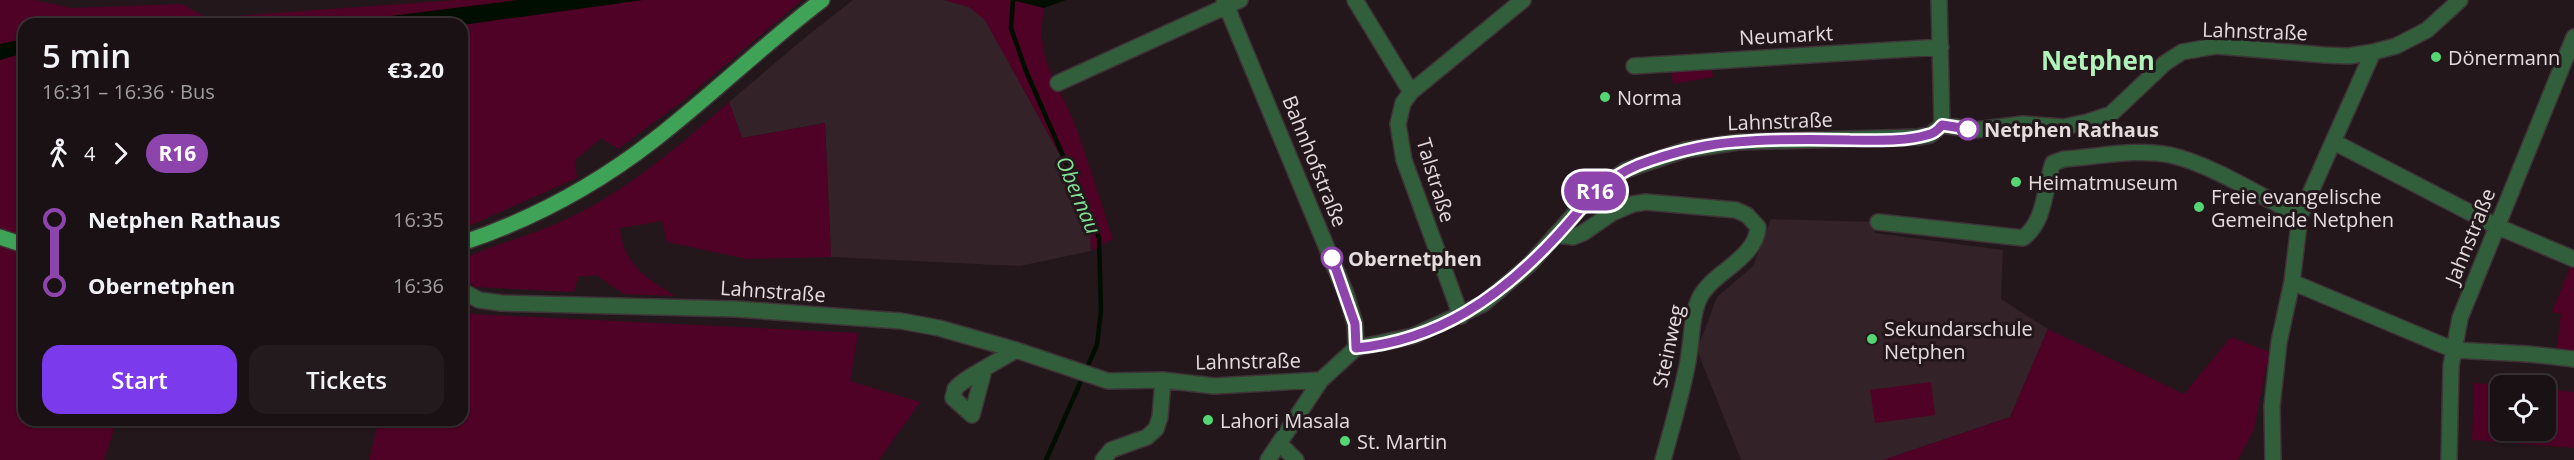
<!DOCTYPE html>
<meta charset="utf-8">
<style>
body{margin:0;font-family:"Open Sans",sans-serif;background:#231a1d;color:#f1f3f6;height:100vh;display:flex;flex-direction:column;font-size:22px;white-space:nowrap}
*{box-sizing:border-box;margin:0}
p{font-size:20px;color:#9f9da0}
.icon{flex:none;width:33px;height:33px;fill:none;stroke:currentColor;stroke-width:2;stroke-linecap:round;stroke-linejoin:round}
.map{position:relative;flex:1;overflow:hidden}
.panel{position:absolute;left:18px;top:18px;width:450px;height:408px;display:flex;flex-direction:column;background:#1a1114;border-radius:18px;box-shadow:0 2px 4px #0004,0 0 0 2px #383134}
.panel>*{flex:none}
.badge{padding:0 12px;border-radius:20px;font-size:21px;line-height:39px}
.tools{position:absolute;left:2490px;top:375px;display:grid;gap:12px}
.tools a{display:grid;place-items:center;width:66px;height:66px;border-radius:12px;background:#1a1114;box-shadow:0 2px 4px #0004,0 0 0 2px #383134;font-size:30px}
.map>.badge{position:absolute;translate:-50% -50%;box-shadow:0 0 0 3px #fff}
.legs{display:flex;align-items:center;gap:9px;height:66px;padding:0 24px;font-size:20px}
.legs p{margin-inline-start:auto}
.overview{display:flex;align-items:center;justify-content:space-between;height:102px;padding:0 24px}
h1{font-size:33px;font-weight:600;line-height:45px}
.primary-button{display:flex;gap:12px;margin-top:auto;padding:12px 24px}
.primary-button a{flex:1;height:69px;border-radius:18px;background:#7c3aed;color:#fff;font-size:24px;font-weight:600;line-height:69px;text-align:center}
.primary-button a+a{background:#231a1d;color:#f1f3f6}
ul{padding:0 24px;list-style:none}
li{display:flex;align-items:center;gap:21px;height:66px;font-size:22px}
li i{display:grid;place-items:center;width:9px;height:100%;margin:0 8px;background:currentColor}
li i::after{content:'';width:15px;height:15px;margin:-8px;border:4px solid;border-radius:50%;background:#1a1114}
li p{margin-inline-start:auto}
li:first-child i{background:linear-gradient(#0000 50%,currentColor 0)}
li:last-child i{background:linear-gradient(currentColor 50%,#0000 0)}
.map>svg:first-child{display:block}
.built{fill:#332227}
.green{fill:#4f0226}
.water{fill:#000d01}
.lines{fill:none;stroke-linecap:round;stroke-linejoin:round}
.stream{stroke:#000d01;stroke-width:4.5}
.minor-casing{stroke:#3e3336;stroke-width:18}
.major-casing{stroke:#3e3336;stroke-width:18}
.minor{stroke:#325f3b;stroke-width:15}
.major{stroke:#3fa357;stroke-width:15}
.line-1-casing{stroke:#fff;stroke-width:14}
.line-1{stroke:#8e44ad;stroke-width:9}
.poi-dot{fill:#53d673;stroke:#23171b;stroke-width:2}
.stop-1-dot{fill:#fff;stroke:#8e44ad;stroke-width:3}
.labels{text-anchor:middle;dominant-baseline:central;stroke-width:6;stroke-linejoin:round;paint-order:stroke}
.street-label{font-size:20px;fill:#e5dcde;stroke:#23171b}
.poi-label{font-size:20px;fill:#e5dcde;stroke:#23171b;text-anchor:start}
.stop-label{font-size:20px;font-weight:bold;fill:#e5dcde;stroke:#23171b;text-anchor:start}
.water-label{font-size:21px;font-style:italic;fill:#82e193;stroke:#23171b}
.district-label{font-size:26px;font-weight:bold;fill:#b1f2ba;stroke:#23171b}
</style>
<div class="map">
<svg width="2574" height="460" viewBox="0 0 2574 460">
<rect width="100%" height="100%" fill="#23171b"/>
<path class="built" d="M853 0H944L969 7 985 19 1066 166 1090 234 1091 251 1020 266 831 257 825 123 742 138 729 102 807 36Z
M1771 219 1875 222V233L2003 250 2001 299 2048 329 2010 417 1883 460H1741L1697 350 1717 297 1753 266Z"/>
<path class="green" d="M0 0H34L71 8 182 4 207 18 456 0H802L684 100 618 149 601 138 575 160 577 178 462 229V24H24V420H117L104 460H0Z
M944 0H1012L1044 8C1035 63 1057 79 1075 125 1089 162 1100 201 1113 239L1091 251 1090 234 1066 166 985 20 969 7Z
M1711 66 1713 77 1673 84 1671 68Z
M729 102 742 138 825 123 831 257 747 259 667 242 662 221 620 228C623 264 646 278 675 296L624 294 596 275 578 277 574 292 474 287 462 273 467 257C497 244 528 236 558 223 622 195 677 148 729 102Z
M2571 265 2574 266V357L2556 355 2561 314 2552 312Z
M462 308 472 314 858 333 850 381 920 402 879 460H369L379 420H462Z
M2048 329 2184 394 2231 337 2269 352 2254 429 2238 460H1883L2010 417Z
M1931 382 1935 415 1875 423 1870 390Z
M2474 383 2507 385 2500 386V430H2546V389L2574 392V448L2472 440Z"/>
<path class="water" d="M517 0H643L462 25 327 24Z
M1012 0H1066L1044 8Z
M24 39V53L0 60V44Z"/>
<g class="lines">
<path class="stream" d="M1013 0 1011 28 1026 71 1099 238 1101 311 1097 345 1046 460"/>
<defs>
<path id="minor" d="M1224 0 1346 294 1355 324 1356 348
M1355 0 1411 92
M1939 0 1942 125
M1634 66 1941 47
M1058 83 1240 0
M2334 142 2496 226 2574 259
M1878 222 2023 238C2046 221 2044 188 2053 163L2064 159C2099 157 2135 148 2170 155 2211 164 2262 197 2300 216
M1558 235 1573 237 1583 233 1612 213 1633 204 1646 202 1736 210 1747 215 1758 227C1756 259 1714 271 1700 297 1691 315 1692 341 1688 361 1682 394 1672 427 1663 460
M2292 282 2454 350 2528 354 2574 359
M462 291 479 300 501 303 736 309 901 321 939 328 1016 350 1108 381 1163 380 1214 386 1321 380 1356 348 1413 336 1483 304 1529 265 1596 190 1626 170 1685 150 1738 142 1918 137 1930 135 1942 125 1975 130 2023 124 2064 127 2087 122 2111 114 2165 63 2182 52 2216 46 2324 55 2349 56 2373 52 2396 46 2427 30 2460 0
M1461 316 1404 160 1398 124 1403 103 1411 92 1523 0
M984 370 972 415 953 398C953 397 955 390 955 389 962 379 1004 358 1016 350
M1279 443 1296 460
M1103 460 1111 450 1147 437 1156 429 1160 417 1163 380
M1268 460 1321 380
M2273 460 2272 406 2279 342 2292 282 2300 216 2373 52
M2449 460 2451 366 2460 318 2574 37"/>
<path id="major" d="M0 237 24 245
M462 243C531 220 596 185 654 140 712 95 764 44 822 0"/>
</defs>
<use href="#minor" class="minor-casing"/>
<use href="#major" class="major-casing"/>
<use href="#minor" class="minor"/>
<use href="#major" class="major"/>
</g>
<g class="lines">
<defs>
<path id="line-1" d="M1332 258 1355 324 1356 348C1439 340 1500 297 1555 238 1589 202 1601 176 1652 160 1679 151 1708 144 1736 142 1774 139 1813 139 1850 140 1875 140 1903 142 1927 135 1934 134 1938 130 1942 125L1968 129"/>
</defs>
<use href="#line-1" class="line-1-casing"/>
<use href="#line-1" class="line-1"/>
</g>
<g class="poi-dot">
<circle cx="2436" cy="57" r="6"/>
<circle cx="1605" cy="97" r="6"/>
<circle cx="2016" cy="182" r="6"/>
<circle cx="2199" cy="207" r="6"/>
<circle cx="1872" cy="339" r="6"/>
<circle cx="1208" cy="420" r="6"/>
<circle cx="1345" cy="441" r="6"/>
</g>
<g class="stop-1-dot">
<circle cx="1968" cy="129" r="10"/>
<circle cx="1332" cy="258" r="10"/>
</g>
<g class="labels">
<g class="street-label">
<text transform="translate(2255 31) rotate(2)">Lahnstraße</text>
<text transform="translate(1786 35) rotate(-3)">Neumarkt</text>
<text transform="translate(1780 121) rotate(-2)">Lahnstraße</text>
<text transform="translate(1315 161) rotate(68)">Bahnhofstraße</text>
<text transform="translate(1436 180) rotate(73)">Talstraße</text>
<text transform="translate(2470 236) rotate(-68)">Jahnstraße</text>
<text transform="translate(773 291) rotate(4)">Lahnstraße</text>
<text transform="translate(1668 346) rotate(-78)">Steinweg</text>
<text transform="translate(1248 361) rotate(-1)">Lahnstraße</text>
</g>
<g class="poi-label">
<text x="2448" y="57">Dönermann</text>
<text x="1617" y="97">Norma</text>
<text x="2028" y="182">Heimatmuseum</text>
<text x="2211" y="196">Freie evangelische<tspan x="2211" dy="23">Gemeinde Netphen</tspan></text>
<text x="1884" y="328">Sekundarschule<tspan x="1884" dy="23">Netphen</tspan></text>
<text x="1220" y="420">Lahori Masala</text>
<text x="1357" y="441">St. Martin</text>
</g>
<g class="stop-label">
<text x="1984" y="129">Netphen Rathaus</text>
<text x="1348" y="258">Obernetphen</text>
</g>
<g class="water-label">
<text transform="translate(1079 195) rotate(67)">Obernau</text>
</g>
<g class="district-label">
<text x="2098" y="60">Netphen</text>
</g>
</g>
</svg>
<div class="tools">
<a><svg class="icon" aria-label="locate" viewBox="0 0 24 24"><circle cx="12" cy="12" r="6"/><path d="M12 2v4M12 18v4M2 12h4M18 12h4"/></svg></a>
</div>
<b class="badge" style="left:1595px;top:191px;background:#8e44ad;color:#fff">R16</b>
<section class="panel">
<div class="overview"><div><h1>5 min</h1><p>16:31 – 16:36 · Bus</p></div><b>€3.20</b></div>
<div class="legs"><svg class="icon" aria-label="walk" viewBox="0 0 24 24"><circle cx="13" cy="4" r="2"/><path d="M13 8l-2 6 4 7M11 14l-3 7M7 12l3-4h3l4 4"/></svg>4<svg class="icon" aria-label="forward" viewBox="0 0 24 24"><path d="M9 5l7 7-7 7"/></svg><b class="badge" style="background:#8e44ad;color:#fff">R16</b></div>
<ul>
<li><i style="color:#8e44ad"></i><b>Netphen Rathaus</b><p>16:35</p></li>
<li><i style="color:#8e44ad"></i><b>Obernetphen</b><p>16:36</p></li>
</ul>
<div class="primary-button"><a>Start</a><a>Tickets</a></div>
</section>
</div>
